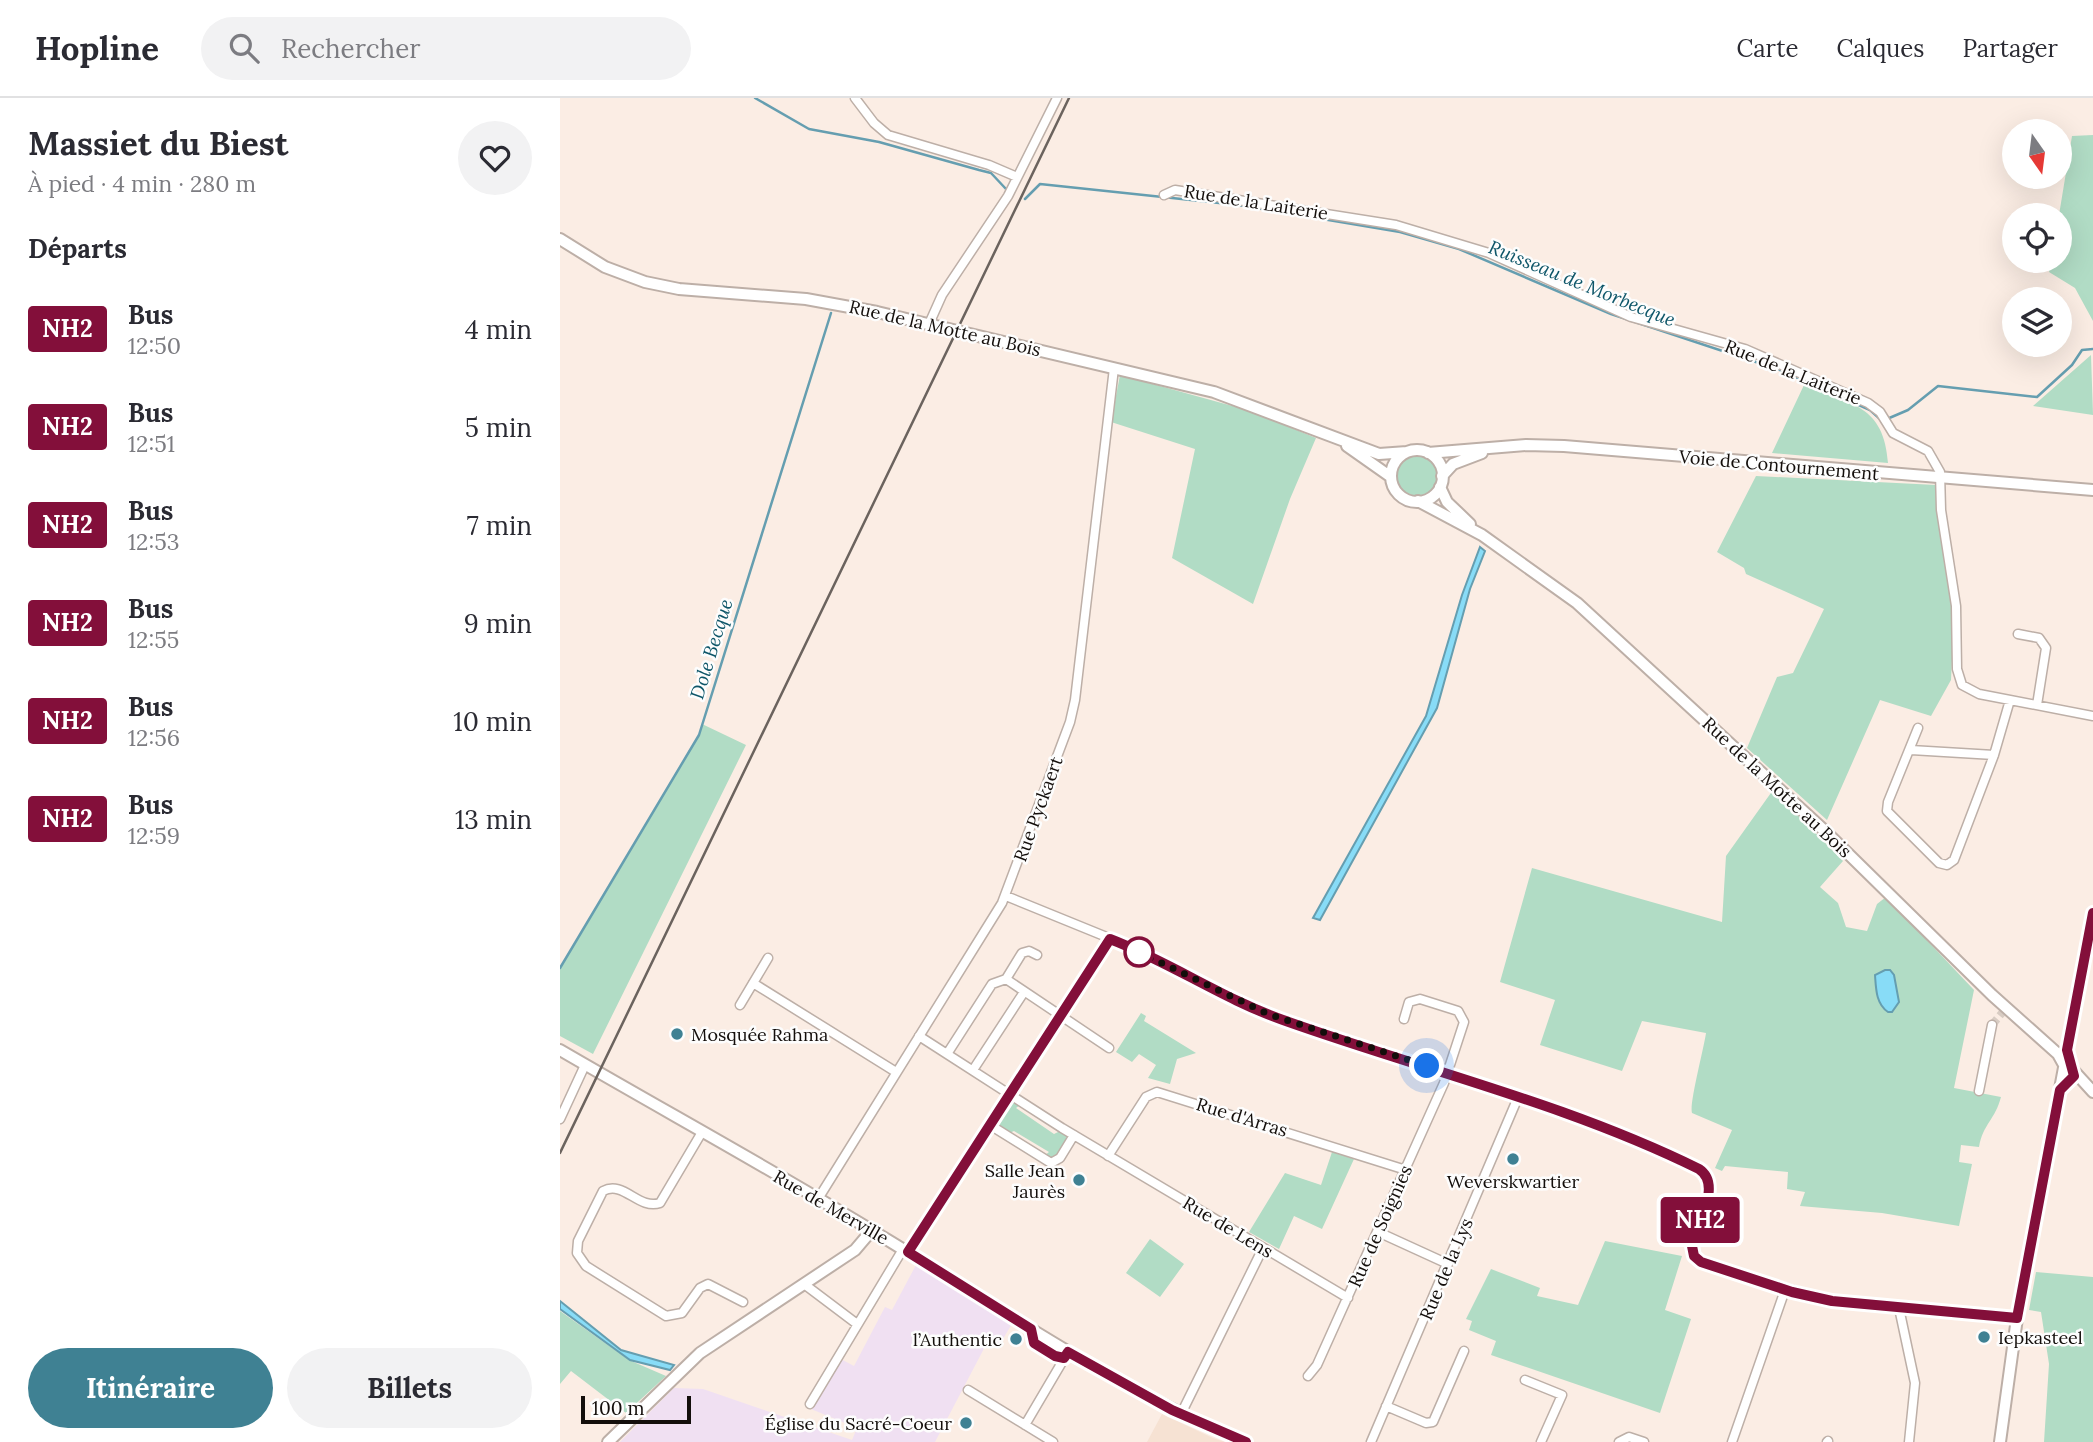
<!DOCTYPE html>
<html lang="fr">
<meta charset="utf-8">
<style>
body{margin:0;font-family:Lora,serif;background:#f2f2f3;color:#2b2b33;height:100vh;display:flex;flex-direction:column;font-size:26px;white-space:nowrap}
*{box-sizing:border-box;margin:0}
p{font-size:23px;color:#7c7c81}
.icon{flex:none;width:38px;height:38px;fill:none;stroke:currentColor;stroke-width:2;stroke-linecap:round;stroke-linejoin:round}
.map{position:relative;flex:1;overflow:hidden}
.panel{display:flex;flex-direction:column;background:#fff;width:560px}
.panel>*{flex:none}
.badge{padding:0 14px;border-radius:5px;font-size:24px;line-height:46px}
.needle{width:46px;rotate:166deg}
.controls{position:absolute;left:1442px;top:21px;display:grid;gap:14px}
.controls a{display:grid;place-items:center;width:70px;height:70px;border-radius:50%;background:#fff;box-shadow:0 7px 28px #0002;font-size:35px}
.scale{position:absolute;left:21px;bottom:18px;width:110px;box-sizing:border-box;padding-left:7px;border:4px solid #130e0b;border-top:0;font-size:19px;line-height:24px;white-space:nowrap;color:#130e0b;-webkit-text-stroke:5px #fdfdfd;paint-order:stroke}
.you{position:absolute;width:35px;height:35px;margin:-18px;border:5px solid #fff;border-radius:50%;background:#1a73e8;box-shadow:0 0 0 10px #1a73e833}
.map>.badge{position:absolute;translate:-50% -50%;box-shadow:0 0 0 4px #fff}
h2{padding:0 28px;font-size:26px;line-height:63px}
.round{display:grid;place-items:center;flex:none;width:74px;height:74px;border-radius:37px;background:#f2f2f3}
.headline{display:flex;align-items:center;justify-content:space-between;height:119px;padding:0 28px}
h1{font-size:33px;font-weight:700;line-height:52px}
.action{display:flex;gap:14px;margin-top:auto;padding:14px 28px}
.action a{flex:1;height:80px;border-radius:42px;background:#3f8193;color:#fff;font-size:28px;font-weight:700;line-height:80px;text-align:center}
.action a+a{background:#f2f2f3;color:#2b2b33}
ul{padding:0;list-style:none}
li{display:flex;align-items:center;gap:21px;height:98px;padding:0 28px}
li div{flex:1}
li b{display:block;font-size:26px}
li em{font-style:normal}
li .badge{min-width:77px;font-weight:700;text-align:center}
header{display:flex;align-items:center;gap:42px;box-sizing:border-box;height:98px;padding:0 35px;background:#fff;border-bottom:2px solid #e1e1e2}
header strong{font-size:33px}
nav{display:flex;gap:38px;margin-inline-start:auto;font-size:24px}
.search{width:490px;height:63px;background:#f2f2f3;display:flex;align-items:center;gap:18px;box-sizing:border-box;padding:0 24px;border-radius:38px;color:#7c7c81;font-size:26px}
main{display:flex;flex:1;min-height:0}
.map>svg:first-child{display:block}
.commercial{fill:#f6e2d3}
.industrial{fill:#f0e0f2}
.green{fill:#b1dcc5}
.water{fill:#88dcf7;stroke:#659eb0;stroke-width:2}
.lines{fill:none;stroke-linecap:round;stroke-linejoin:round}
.stream{stroke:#659eb0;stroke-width:2.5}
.street-tunnel{stroke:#d8ccc3;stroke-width:8;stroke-dasharray:8 4;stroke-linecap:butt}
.street-casing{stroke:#bdafa7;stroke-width:11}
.secondary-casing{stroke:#bdafa7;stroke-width:14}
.street{stroke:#fff;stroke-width:8}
.secondary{stroke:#fff;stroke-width:10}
.rail{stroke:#6b635e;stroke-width:2.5}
.line-casing{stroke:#fff;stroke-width:16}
.line{stroke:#830f3a;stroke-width:10}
.walk{stroke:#130e0b;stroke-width:7;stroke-dasharray:0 12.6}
.stop-dot{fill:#fff;stroke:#830f3a;stroke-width:3.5}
.poi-dot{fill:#3f8193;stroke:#fdfdfd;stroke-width:2.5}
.labels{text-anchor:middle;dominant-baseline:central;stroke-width:5;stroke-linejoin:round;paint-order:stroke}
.street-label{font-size:18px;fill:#130e0b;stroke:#fdfdfd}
.poi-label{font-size:18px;fill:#130e0b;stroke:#fdfdfd;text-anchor:end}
.water-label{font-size:19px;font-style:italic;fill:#0e5669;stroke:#fdfdfd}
</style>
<header>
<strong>Hopline</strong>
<div class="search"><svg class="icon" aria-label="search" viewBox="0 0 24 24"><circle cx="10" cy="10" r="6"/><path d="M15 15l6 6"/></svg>Rechercher</div>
<nav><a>Carte</a><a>Calques</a><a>Partager</a></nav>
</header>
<main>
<section class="panel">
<div class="headline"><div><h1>Massiet du Biest</h1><p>À pied · 4 min · 280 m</p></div><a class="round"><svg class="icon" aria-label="heart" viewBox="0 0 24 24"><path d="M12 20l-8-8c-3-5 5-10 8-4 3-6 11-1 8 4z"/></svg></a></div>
<h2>Départs</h2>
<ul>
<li><span class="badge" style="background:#830f3a;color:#fff">NH2</span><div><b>Bus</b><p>12:50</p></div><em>4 min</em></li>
<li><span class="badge" style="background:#830f3a;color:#fff">NH2</span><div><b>Bus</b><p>12:51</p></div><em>5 min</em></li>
<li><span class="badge" style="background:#830f3a;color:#fff">NH2</span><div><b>Bus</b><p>12:53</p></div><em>7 min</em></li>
<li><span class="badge" style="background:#830f3a;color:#fff">NH2</span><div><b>Bus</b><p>12:55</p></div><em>9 min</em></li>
<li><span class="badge" style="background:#830f3a;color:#fff">NH2</span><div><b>Bus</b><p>12:56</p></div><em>10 min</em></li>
<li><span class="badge" style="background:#830f3a;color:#fff">NH2</span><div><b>Bus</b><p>12:59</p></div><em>13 min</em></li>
</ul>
<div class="action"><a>Itinéraire</a><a>Billets</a></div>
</section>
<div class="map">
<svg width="1533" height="1344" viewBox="0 0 1533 1344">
<rect width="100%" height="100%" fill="#fbede4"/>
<path class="commercial" d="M602 1316 653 1340 665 1344H587Z"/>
<path class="industrial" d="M356 1167 453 1224 440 1246 429 1241 375 1344H60L114 1290 143 1291 292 1342 297 1330 251 1311 279 1260 294 1268 325 1209 332 1212Z"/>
<path class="green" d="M1533 37V223L1515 190 1489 174 1491 163H1500L1499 117 1512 38Z
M1531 257 1533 317 1473 308Z
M560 277 687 312 756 340 730 401 693 506 612 460 635 351 551 324Z
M1244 287C1291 306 1324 307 1328 365L1212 355Z
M836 377a21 21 0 1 1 42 0a21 21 0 1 1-42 0Z
M1196 378 1376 387 1394 522 1391 582 1371 618 1320 602 1267 722 1187 650 1217 579 1233 575 1264 511 1186 476 1184 470 1157 454Z
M142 626 186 647 33 956 0 938V870L139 637Z
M1213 692 1283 763 1260 789 1278 805 1286 829 1307 833 1317 806 1326 799 1414 892 1394 990 1441 999C1435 1022 1423 1026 1419 1049L1401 1047 1399 1064 1412 1066 1399 1128 1322 1115 1240 1108 1245 1094 1227 1091 1228 1074 1165 1068 1162 1073 1155 1070 1172 1032 1132 1015C1129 1006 1144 950 1146 935L1082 923 1062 973 980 947 995 902 940 884 972 770 1162 824 1166 758Z
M581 915 586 918 584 923 636 955 617 961 610 986 588 980 596 967 579 956 572 964 556 954Z
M450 1004 460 1007 456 1010 494 1036 500 1033 506 1036 507 1043 495 1060 484 1058 489 1054 454 1033 449 1035 439 1029 438 1023Z
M772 1054 794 1061 762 1131 734 1118 719 1151 689 1134 725 1075 761 1087Z
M590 1141 624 1166 600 1199 566 1175Z
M1045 1143 1122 1158 1105 1212 1131 1221 1100 1315 931 1257 936 1243 909 1232 912 1223 906 1221 931 1171 980 1190 977 1198 1018 1207Z
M1476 1174 1533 1179V1344H1484L1489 1266 1481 1214 1469 1212Z
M0 1213 69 1262 106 1278 66 1315 11 1273 0 1286Z"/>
<path class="water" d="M920 449 925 453 910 491 877 610 760 822 753 820 866 618 902 497Z
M1325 872H1330L1334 877 1339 904 1332 914H1328C1316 906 1316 891 1315 877Z
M0 1203 61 1252 114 1267 110 1272 70 1262 0 1211Z"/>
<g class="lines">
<path class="stream" d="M195 0 249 31 319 44 419 72 431 75 446 91
M465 101 480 86 678 107 840 134 899 151 1051 216 1220 272 1310 312 1320 321
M1327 321 1348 312 1378 288 1477 299 1512 267 1522 252 1533 251
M0 870 139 637 271 215"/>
<path class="street-tunnel" d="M1432 927 1442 915"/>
<defs>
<path id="street" d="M295 0 314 25 328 37 429 67 457 79
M604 97 615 92 836 127 929 155 1071 219 1185 251 1308 305 1320 314 1333 335 1368 353 1380 374 1381 412 1396 508 1397 571 1402 587 1419 596 1533 618
M369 226 382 197 448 98 497 0
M1458 536 1479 540 1486 550 1477 607
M1358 630 1328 704 1327 713 1379 765 1387 767 1394 762 1434 657 1450 602
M1351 652 1434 657
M446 798 559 844 701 914 991 1008 1062 1035 1139 1071 1146 1077 1150 1085 1132 1148 1134 1158 1141 1164 1266 1202 1457 1220
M446 881 549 950
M193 885 336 974
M180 907 208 860
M359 938 502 1030 788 1200
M387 956 432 886 446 881 462 855 469 853 477 857
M413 972 464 894
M1419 993 1432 927
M0 1021 25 967
M430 1027 491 1065 500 1060 514 1037
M142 1034 100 1105C78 1112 64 1082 43 1093L18 1143 17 1155 26 1168 106 1218 122 1215 140 1190 148 1186 183 1204
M548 1058 586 999 597 994 846 1072
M258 1101 442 805 510 624 515 602 554 270
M818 1134 888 1166
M348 1154 550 841
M244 1186 297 1226
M1339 1210 1355 1285 1349 1344
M748 1278 757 1267 884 985 904 924 898 913 860 901 849 904 844 921
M965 1282 1002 1297 981 1344
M408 1292 493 1344
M250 1306 343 1151
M826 1308 866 1325 873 1324 904 1253
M621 1316 703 1150
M465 1327 508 1254
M811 1344 959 997
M1059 1344 1069 1339 1084 1344
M1172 1344 1225 1192
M1267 1344 1268 1343"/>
<path id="secondary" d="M0 141 45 169 85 184 119 191 246 201 317 214 654 294 819 356 847 354
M787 348 831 379
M831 378a26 26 0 1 1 52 0a26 26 0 1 1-52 0Z
M868 355 966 347 1004 348 1533 392
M882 378 893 366 922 355
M880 389 887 404 910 426
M858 403 922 437 1017 505 1267 735 1432 897 1498 956 1503 965
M0 952C110 1016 222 1077 331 1144 447 1215 559 1293 686 1344
M1513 972 1533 994
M1500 992 1514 977 1508 955
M48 1344 140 1255 295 1152 312 1132
M1440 1344 1457 1220 1533 815"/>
</defs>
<use href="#street" class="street-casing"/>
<use href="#secondary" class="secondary-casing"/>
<use href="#street" class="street"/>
<use href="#secondary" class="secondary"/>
<path class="rail" d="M0 1055 509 0"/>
</g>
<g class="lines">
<defs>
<path id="line" d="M686 1344 612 1312 508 1254 504 1260 495 1258 474 1245 471 1231 348 1154 550 841C610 864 663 901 723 922 863 972 1005 1005 1139 1071 1163 1087 1136 1126 1132 1148L1134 1158 1141 1164 1232 1194 1272 1203 1457 1220 1500 992 1514 978 1507 952 1533 815"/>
</defs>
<use href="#line" class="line-casing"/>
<use href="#line" class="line"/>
<path class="walk" d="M579 854 708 916 867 968"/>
</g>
<circle class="stop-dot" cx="579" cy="854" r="14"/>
<g class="poi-dot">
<circle cx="117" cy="936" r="7"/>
<circle cx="953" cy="1061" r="7"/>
<circle cx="519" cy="1082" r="7"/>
<circle cx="1424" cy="1239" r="7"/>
<circle cx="456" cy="1241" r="7"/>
<circle cx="406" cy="1325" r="7"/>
</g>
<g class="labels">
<g class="street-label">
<text transform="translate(696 104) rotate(9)">Rue de la Laiterie</text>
<text transform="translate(385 230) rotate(13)">Rue de la Motte au Bois</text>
<text transform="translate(1233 274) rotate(22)">Rue de la Laiterie</text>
<text transform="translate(1219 367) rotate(5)">Voie de Contournement</text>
<text transform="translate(1217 689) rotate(43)">Rue de la Motte au Bois</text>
<text transform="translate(478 711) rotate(-70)">Rue Pyckaert</text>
<text transform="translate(682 1019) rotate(17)">Rue d'Arras</text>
<text transform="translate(271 1109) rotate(30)">Rue de Merville</text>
<text transform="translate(820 1128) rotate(-66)">Rue de Soignies</text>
<text transform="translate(668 1129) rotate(31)">Rue de Lens</text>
<text transform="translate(886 1171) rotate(-67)">Rue de la Lys</text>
</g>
<g class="poi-label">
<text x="131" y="936" text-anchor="start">Mosquée Rahma</text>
<text x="505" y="1072">Salle Jean<tspan x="505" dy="21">Jaurès</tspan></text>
<text x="953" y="1083" text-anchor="middle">Weverskwartier</text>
<text x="1438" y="1239" text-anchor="start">Iepkasteel</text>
<text x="442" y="1241">l’Authentic</text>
<text x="392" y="1325">Église du Sacré-Coeur</text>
</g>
<g class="water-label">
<text transform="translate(1022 185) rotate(22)">Ruisseau de Morbecque</text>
<text transform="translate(151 551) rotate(-73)">Dole Becque</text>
</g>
</g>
</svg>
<div class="controls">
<a><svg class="needle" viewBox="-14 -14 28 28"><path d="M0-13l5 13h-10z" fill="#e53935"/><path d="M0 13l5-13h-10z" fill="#7c7c81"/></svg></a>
<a><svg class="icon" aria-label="locate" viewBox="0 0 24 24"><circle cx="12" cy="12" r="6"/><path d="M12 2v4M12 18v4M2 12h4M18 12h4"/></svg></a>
<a><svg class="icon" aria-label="layers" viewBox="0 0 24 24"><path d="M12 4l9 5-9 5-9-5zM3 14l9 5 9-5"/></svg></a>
</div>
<div class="scale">100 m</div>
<div class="you" style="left:867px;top:968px"></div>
<b class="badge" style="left:1140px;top:1122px;background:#830f3a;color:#fff">NH2</b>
</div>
</main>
